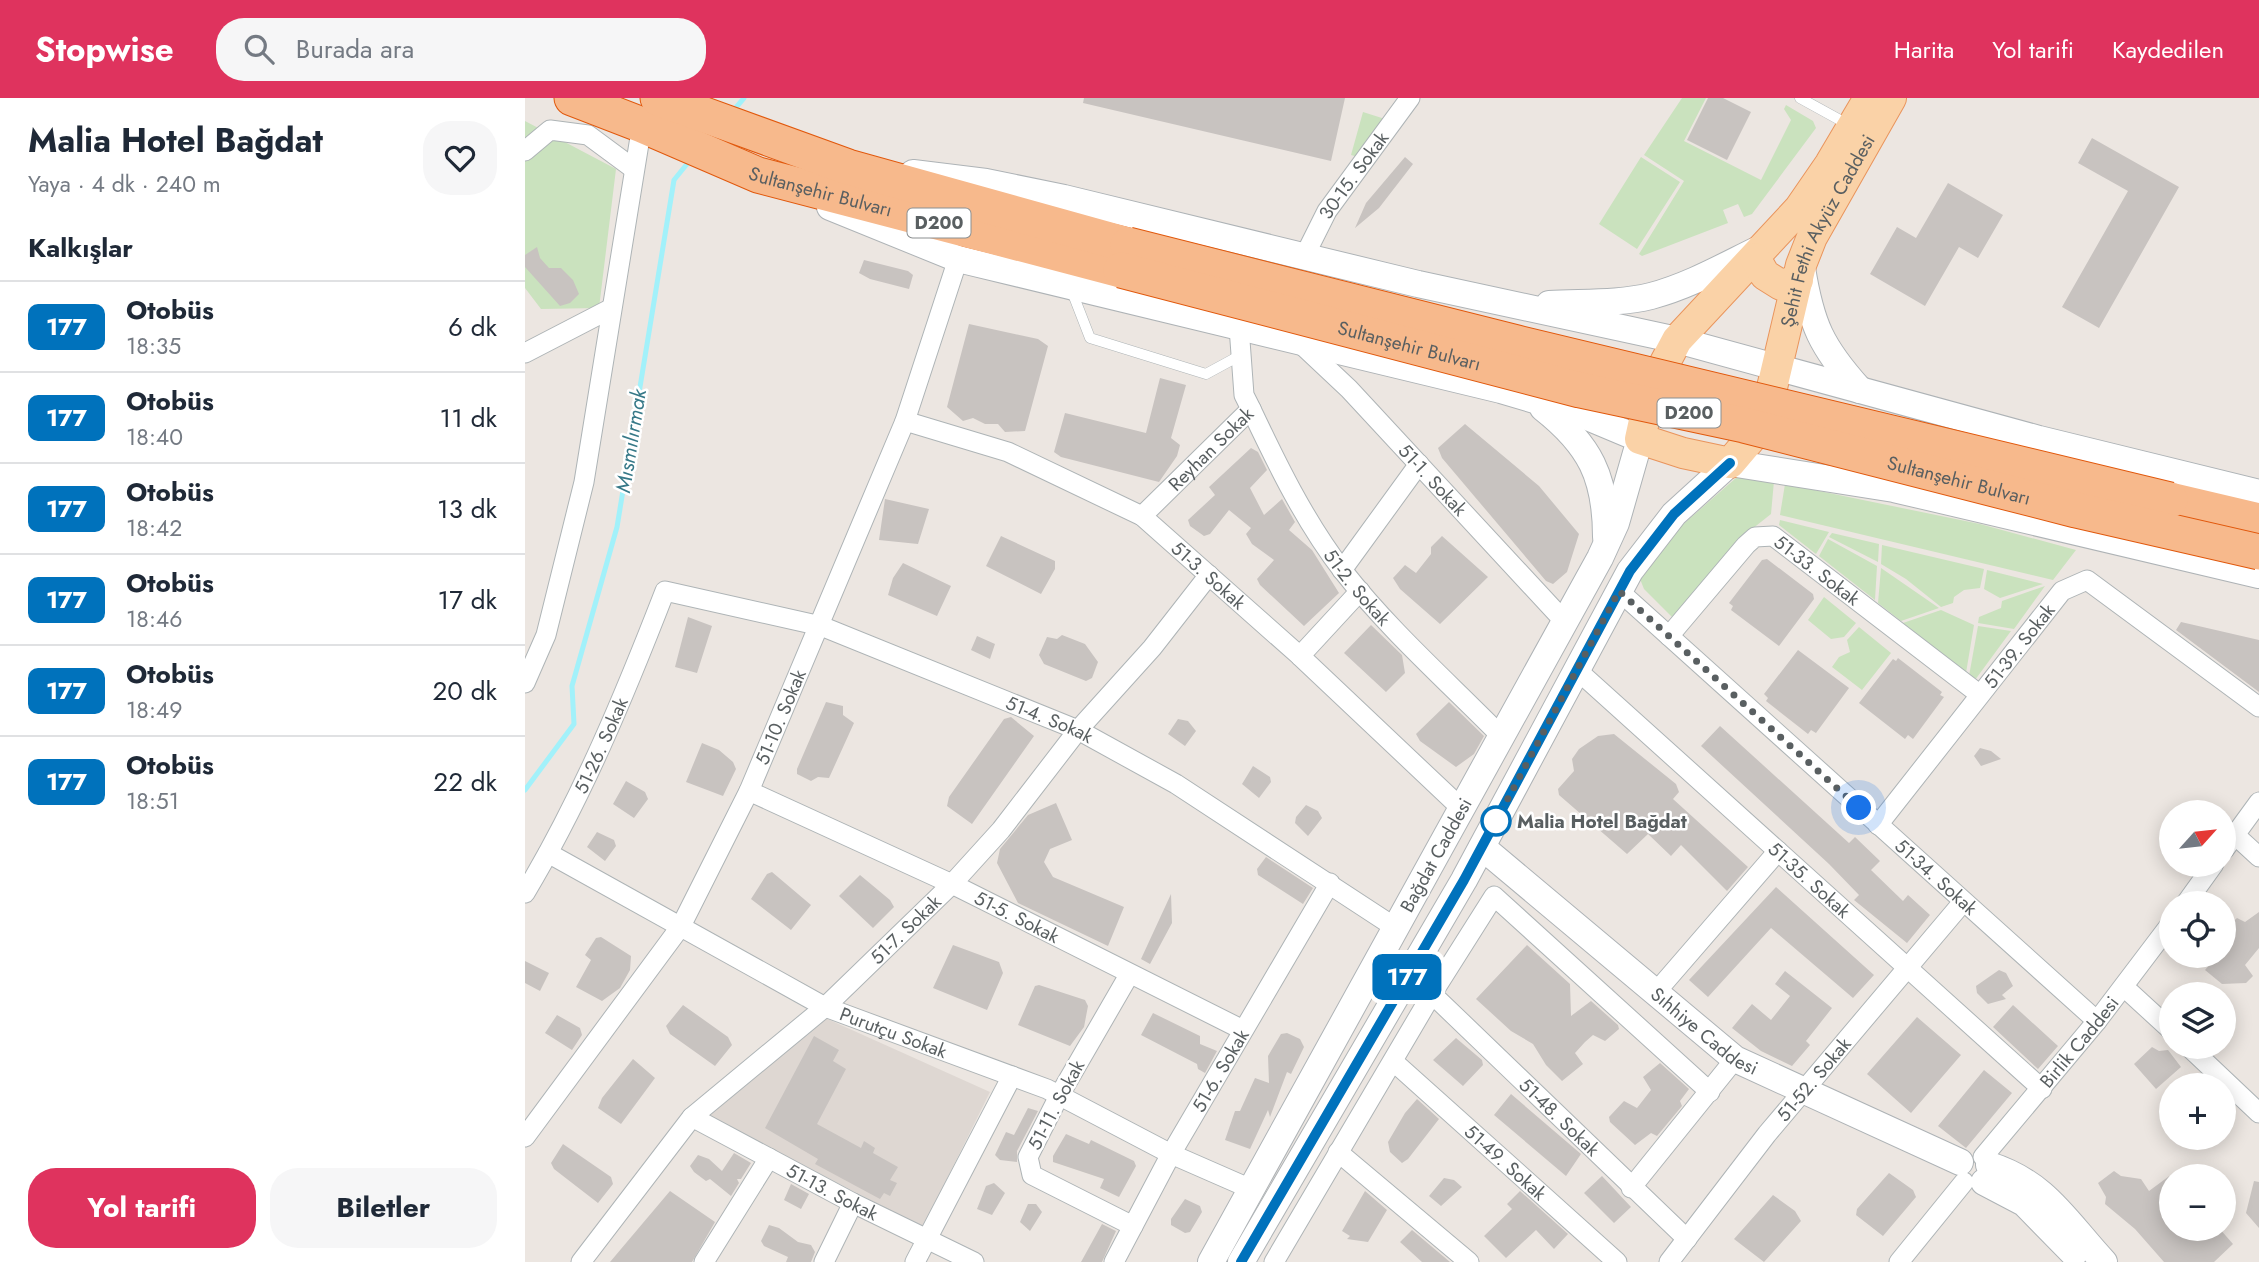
<!DOCTYPE html>
<html lang="tr">
<meta charset="utf-8">
<style>
body{margin:0;font-family:Jost,sans-serif;background:#f6f6f7;color:#1f2937;height:100vh;display:flex;flex-direction:column;font-size:26px;white-space:nowrap}
*{box-sizing:border-box;margin:0}
p{font-size:23px;color:#747a83}
.icon{flex:none;width:38px;height:38px;fill:none;stroke:currentColor;stroke-width:2;stroke-linecap:round;stroke-linejoin:round}
.map{position:relative;flex:1;overflow:hidden}
.side{display:flex;flex-direction:column;background:#fff;width:525px}
.side>*{flex:none}
.badge{padding:0 14px;border-radius:10px;font-size:24px;line-height:46px}
.needle{width:46px;rotate:63deg}
.tools{position:absolute;left:1634px;top:702px;display:grid;gap:14px}
.tools a{display:grid;place-items:center;width:77px;height:77px;border-radius:50%;background:#fff;box-shadow:0 4px 18px #0003;font-size:35px}
.you{position:absolute;width:35px;height:35px;margin:-18px;border:5px solid #fff;border-radius:50%;background:#1a73e8;box-shadow:0 0 0 10px #1a73e833}
.map>.badge{position:absolute;translate:-50% -50%;box-shadow:0 0 0 4px #fff}
h2{padding:0 28px;font-size:26px;line-height:63px}
.round{display:grid;place-items:center;flex:none;width:74px;height:74px;border-radius:28px;background:#f6f6f7}
.head{display:flex;align-items:center;justify-content:space-between;height:119px;padding:0 28px}
h1{font-size:33px;font-weight:700;line-height:52px}
.action{display:flex;gap:14px;margin-top:auto;padding:14px 28px}
.action a{flex:1;height:80px;border-radius:28px;background:#df335e;color:#fff;font-size:28px;font-weight:700;line-height:80px;text-align:center}
.action a+a{background:#f6f6f7;color:#1f2937}
ul{padding:0;list-style:none}
li{display:flex;align-items:center;gap:21px;height:91px;padding:0 28px;border-top:2px solid #e0e1e3}
li div{flex:1}
li b{display:block;font-size:26px}
li em{font-style:normal}
li .badge{min-width:77px;font-weight:700;text-align:center}
header{display:flex;align-items:center;gap:42px;box-sizing:border-box;height:98px;padding:0 35px;background:#df335e;color:#fff}
header strong{font-size:33px}
nav{display:flex;gap:38px;margin-inline-start:auto;font-size:24px}
.search{width:490px;height:63px;background:#f6f6f7;display:flex;align-items:center;gap:18px;box-sizing:border-box;padding:0 24px;border-radius:28px;color:#747a83;font-size:26px}
main{display:flex;flex:1;min-height:0}
.map>svg:first-child{display:block}
.education{fill:#ded7d2}
.green{fill:#cae2be}
.lines{fill:none;stroke-linecap:round;stroke-linejoin:round}
.stream{stroke:#a2f1fa;stroke-width:5}
.building{fill:#c8c3c0}
.lane-casing{stroke:#aeb4b6;stroke-width:11}
.street-casing{stroke:#aeb4b6;stroke-width:21}
.secondary-casing{stroke:#aeb3b6;stroke-width:28}
.primary-casing{stroke:#e9945c;stroke-width:32}
.highway-casing{stroke:#e1580c;stroke-width:37}
.lane{stroke:#fff;stroke-width:10}
.street{stroke:#fff;stroke-width:19}
.secondary{stroke:#fff;stroke-width:26}
.primary{stroke:#fad2a7;stroke-width:30}
.highway{stroke:#f7b98c;stroke-width:35}
.highway-bridge-casing{stroke:#e1580c;stroke-width:37;stroke-linecap:butt}
.highway-bridge{stroke:#f7b98c;stroke-width:35}
.line-casing{stroke:#fff;stroke-width:16}
.line{stroke:#0072bc;stroke-width:10}
.walk{stroke:#595f61;stroke-width:7;stroke-dasharray:0 12.6}
.stop-dot{fill:#fff;stroke:#0072bc;stroke-width:3.5}
.labels{text-anchor:middle;dominant-baseline:central;stroke-width:5;stroke-linejoin:round;paint-order:stroke}
.shield{fill:#fff;stroke:#8b8f90;stroke-width:2}
.shield-label{font-size:18px;font-weight:bold;fill:#595f61}
.street-label{font-size:19px;fill:#595f61;stroke:#fff}
.stop-label{font-size:19px;font-weight:bold;fill:#595f61;stroke:#fff;text-anchor:start}
.water-label{font-size:21px;font-style:italic;fill:#377988;stroke:#fff}
</style>
<header>
<strong>Stopwise</strong>
<div class="search"><svg class="icon" aria-label="search" viewBox="0 0 24 24"><circle cx="10" cy="10" r="6"/><path d="M15 15l6 6"/></svg>Burada ara</div>
<nav><a>Harita</a><a>Yol tarifi</a><a>Kaydedilen</a></nav>
</header>
<main>
<section class="side">
<div class="head"><div><h1>Malia Hotel Bağdat</h1><p>Yaya · 4 dk · 240 m</p></div><a class="round"><svg class="icon" aria-label="heart" viewBox="0 0 24 24"><path d="M12 20l-8-8c-3-5 5-10 8-4 3-6 11-1 8 4z"/></svg></a></div>
<h2>Kalkışlar</h2>
<ul>
<li><span class="badge" style="background:#0072bc;color:#fff">177</span><div><b>Otobüs</b><p>18:35</p></div><em>6 dk</em></li>
<li><span class="badge" style="background:#0072bc;color:#fff">177</span><div><b>Otobüs</b><p>18:40</p></div><em>11 dk</em></li>
<li><span class="badge" style="background:#0072bc;color:#fff">177</span><div><b>Otobüs</b><p>18:42</p></div><em>13 dk</em></li>
<li><span class="badge" style="background:#0072bc;color:#fff">177</span><div><b>Otobüs</b><p>18:46</p></div><em>17 dk</em></li>
<li><span class="badge" style="background:#0072bc;color:#fff">177</span><div><b>Otobüs</b><p>18:49</p></div><em>20 dk</em></li>
<li><span class="badge" style="background:#0072bc;color:#fff">177</span><div><b>Otobüs</b><p>18:51</p></div><em>22 dk</em></li>
</ul>
<div class="action"><a>Yol tarifi</a><a>Biletler</a></div>
</section>
<div class="map">
<svg width="1734" height="1164" viewBox="0 0 1734 1164">
<rect width="100%" height="100%" fill="#ece6e1"/>
<path class="education" d="M298 919 465 994 398 1129 180 1017Z"/>
<path class="green" d="M1157 0H1181L1159 43 1236 82 1266 22 1259 11 1261 7 1288 23 1291 30 1227 116 1219 119 1213 106 1198 112 1203 125 1117 158 1114 156 1159 83 1119 57Z
M838 14 860 21 833 59 826 57Z
M0 23 91 71 74 210 16 211 0 190Z
M1116 59 1155 84 1112 151 1074 126Z
M1212 379 1249 383 1246 416 1217 439 1147 519 1119 491 1115 481 1155 429Z
M1260 386 1455 426 1551 452 1528 482 1255 417Z
M1255 422 1304 434 1291 456 1254 427Z
M1307 435 1354 446 1353 464 1304 439Z
M1303 441 1352 468 1350 502 1294 458Z
M1357 447 1459 471 1455 490 1439 492 1429 499 1428 505 1416 509 1381 481 1356 466Z
M1356 470 1414 510 1376 523 1353 505Z
M1462 472 1518 486 1475 500 1459 491Z
M1520 488 1489 531 1453 525 1454 519 1476 510 1477 503Z
M1299 499 1331 525 1319 539 1306 541 1283 522Z
M1416 512 1449 527 1441 575 1378 525Z
M1453 528 1486 533 1450 582 1444 578Z
M1334 529 1366 555 1337 592 1307 569 1314 559 1325 554 1322 542Z"/>
<g class="lines">
<path class="stream" d="M207 14 219 0
M0 692 49 626 47 588 92 429 149 82 166 61"/>
</g>
<path class="building" d="M559 0H820L806 63 558 5Z
M1183 0H1198L1226 14 1202 62 1162 42Z
M1567 40 1654 89 1574 230 1537 209 1603 93 1553 65Z
M880 59 888 66 854 110 830 130 841 105Z
M1423 85 1478 117 1453 160 1434 149 1400 208 1345 176 1372 129 1391 140Z
M12 149 15 160 24 170H36L48 182 54 196 45 205 35 208 0 169V157Z
M339 162 383 173 388 177 384 191 345 181 334 175Z
M444 226 513 241 523 248 500 333 480 334 473 326H460L448 320 438 323 422 309Z
M635 280 661 287 646 340 655 347 652 358 634 384 536 359 529 354 540 315 621 335Z
M940 326 1014 388 1054 436 1042 474 1028 486 1021 483 917 360 913 350Z
M726 350 733 354 742 372 725 390 739 417 757 401 770 424 764 432 787 452 814 495 779 528 735 487 732 481 749 462 727 446 721 436 726 430 704 412 685 436 679 438 665 428 663 422 690 397 684 389Z
M360 401 404 411 393 446 354 442Z
M476 438 530 463V471L516 496 461 468Z
M917 438 963 479 915 526 875 491 868 480 880 467 891 475 906 456V449Z
M1242 461 1288 496 1289 501 1254 548 1206 512 1208 508 1204 505 1237 462Z
M378 465 426 488 412 518 363 497 368 480Z
M163 519 187 528 172 575 150 569Z
M1656 524 1734 542V594L1651 532Z
M846 527 877 557 880 575 861 594 819 555Z
M537 537 560 546 573 564 567 580 561 583 519 566 514 557 522 539 532 541Z
M452 538 470 546 465 561 446 552Z
M1273 552 1324 590 1291 635 1286 632 1283 636 1241 603 1243 600 1239 596Z
M1373 560 1417 594 1415 597 1419 599 1388 641 1383 637 1380 641 1334 605 1368 561 1371 563Z
M301 604 318 608V617L329 625 304 680 293 679 286 683 272 676V671Z
M924 604 959 638 949 656 931 669 895 643 891 636Z
M486 619 509 638 447 726 422 708 424 699 479 621Z
M653 621 663 623 671 633 660 648 643 636Z
M1195 628 1324 745 1330 739 1355 763 1346 772 1378 803 1383 797 1405 817 1382 845 1329 802 1334 797 1304 766 1176 648Z
M1089 636 1151 686 1154 694 1148 701 1223 769 1202 793 1156 747 1146 758 1123 736 1102 756 1034 697 1033 691 1049 673 1047 661 1054 651 1073 638Z
M177 645 194 652 208 664 211 671 198 698 161 684Z
M1455 650 1466 653 1476 661 1456 668 1449 658Z
M728 668 745 679 746 684 734 700 717 686Z
M101 683 120 694 123 701 109 720 88 706Z
M531 705 547 742 525 751 519 764 528 779 599 809 583 848 493 805 472 765 475 751 503 717Z
M781 707 793 713 797 720 783 738 770 725 771 719Z
M72 734 89 742 91 748 80 763 62 749Z
M741 759 788 790 778 806 733 777 732 771Z
M247 774 286 807 266 832 226 801 242 776Z
M335 777 365 802 369 809 348 830 314 798Z
M1251 789 1349 877 1328 900 1246 830 1183 899 1164 882Z
M646 796 647 825 625 866 616 861Z
M1734 814V850L1720 867 1728 878 1721 885 1697 886 1680 872 1692 858H1699V832L1712 820 1720 824Z
M76 839 106 858 105 872 95 890 77 903 51 889 66 862 60 857 71 840Z
M428 847 474 864 478 875 462 912 408 890Z
M1002 847 1045 886 1046 918 1066 903 1093 927 1094 931 1080 943 1068 937 1060 944 1050 955 1058 966 1037 983 1021 967 1008 946 986 933 951 901Z
M0 863 24 875 15 893 0 885Z
M1474 872 1481 875 1488 888 1477 897 1481 901 1463 906 1452 895 1451 888Z
M1260 873 1307 910 1281 943 1285 947 1267 968 1236 953 1207 930 1227 906 1246 922 1265 898 1250 886Z
M514 887 560 902 563 908 559 929 545 948 493 927 510 888Z
M158 907 203 939 207 947 190 968 145 936 141 928Z
M1488 907 1533 948 1513 971 1468 929Z
M628 915 675 938V946L692 953 680 975 673 971 672 966 616 937Z
M32 917 55 930 57 937 47 952 20 935Z
M1392 919 1436 957 1386 1015 1342 976Z
M762 935 775 941 779 949 766 976 762 974 745 1019 743 1012 725 1051 700 1042 710 1013H715L730 980 744 985 743 958 756 936Z
M289 938 314 952 308 963 321 971 292 1026 336 1050 339 1043 350 1050 348 1055 373 1069 365 1082 372 1085 365 1098 359 1095 355 1101 290 1066 293 1061 240 1030Z
M931 940 957 962 958 967 938 988 908 962Z
M1627 949 1634 953 1643 952 1656 969 1631 991 1609 966Z
M108 961 130 980 96 1026 73 1010 77 1000Z
M1135 965 1164 991 1155 1003 1157 1008 1132 1038 1126 1035 1110 1047 1085 1024 1084 1019 1099 1003 1112 1010 1126 992 1118 979Z
M1459 972 1487 995 1441 1050 1413 1028Z
M986 996 1056 1056 1041 1078 969 1017Z
M892 1001 914 1021 883 1061 877 1065 865 1054 863 1044 880 1015Z
M503 1010 513 1013 492 1053V1064L475 1062 470 1057 481 1034 489 1037Z
M541 1036 564 1046 566 1042 609 1063 611 1068 594 1099 575 1090 579 1081 528 1064V1058Z
M38 1046 86 1079 88 1086 73 1105 29 1071 26 1065Z
M209 1055 226 1065 216 1081H212L214 1085 206 1098 185 1081 181 1083 169 1074 165 1068 173 1057 184 1061 197 1073Z
M1589 1073 1596 1078 1616 1081 1624 1093 1647 1076V1130H1694L1708 1146 1689 1164H1639L1610 1131 1580 1106 1581 1099 1573 1085Z
M1364 1075 1388 1092 1391 1099 1358 1138 1331 1117 1332 1111Z
M1077 1078 1106 1109 1089 1125 1059 1095Z
M919 1080 929 1082 937 1089 916 1108 904 1098Z
M1729 1083 1734 1084V1130L1721 1115Z
M469 1085 480 1095 467 1117 452 1111 461 1088Z
M266 1086 284 1096 276 1111 259 1102Z
M145 1093 190 1124 167 1164H85Z
M840 1093 862 1112 843 1144 822 1141 825 1138 817 1133Z
M995 1093 1043 1136 1029 1151 1011 1132 981 1160 959 1138 987 1111 982 1106Z
M1248 1097 1270 1113 1276 1123 1239 1164 1209 1141Z
M660 1101 675 1108 677 1114 665 1134 660 1135 646 1127V1121Z
M503 1106H511L517 1114 505 1133 495 1124Z
M577 1126 591 1133 577 1164H556Z
M244 1127 254 1130 273 1144 286 1147 290 1154 286 1164H261L263 1159 239 1148 236 1143Z
M887 1132 925 1164H897L875 1144Z"/>
<g class="lines">
<defs>
<path id="lane" d="M1275 0 1324 27
M546 191 565 240 681 276 716 257"/>
<g id="street">
<path d="M0 53 25 32 63 37 109 71"/>
<path id="s1" d="M779 159 802 113 885 0"/>
<path id="s2" d="M774 244 824 291 1040 524"/>
<path d="M0 255 85 211"/>
<path id="s3" d="M726 311C752 366 780 424 818 473 865 533 923 584 976 638"/>
<path id="s4" d="M380 323 483 354 617 418 775 558 937 711"/>
<path id="s5" d="M617 418 726 311 719 297 714 229"/>
<path d="M817 472 894 366"/>
<path id="s6" d="M1094 493 1572 923"/>
<path id="s7" d="M1144 538 1221 447 1230 439 1248 438 1454 596"/>
<path d="M775 558 835 493"/>
<path id="s8" d="M1052 572 1517 991"/>
<path d="M0 585 21 537 59 384 117 27"/>
<path id="s9" d="M224 693 427 786 718 932"/>
<path id="s10" d="M1353 727 1537 493 1562 482 1734 609"/>
<path d="M1710 737 1734 759"/>
<path d="M1699 752 1734 704"/>
<path id="s11" d="M23 755 300 909 522 991 646 1056 726 1091"/>
<path id="s12" d="M0 795C57 700 100 596 140 493L296 528 553 632 651 686 871 830"/>
<path d="M1661 805 1689 766"/>
<path d="M604 877 534 998 503 1059 507 1077 608 1128"/>
<path d="M1599 889 1647 933"/>
<path d="M1131 894 1253 753"/>
<path id="s13" d="M907 896 1162 1141"/>
<path d="M1663 948 1734 1015"/>
<path id="s14" d="M869 964 1092 1164"/>
<path id="s15" d="M167 1019 328 1105 449 1164"/>
<path id="s16" d="M0 1039 156 828 224 693 380 323 433 161"/>
<path d="M813 1054 944 1164"/>
<path id="s17" d="M1458 1059 1572 923 1647 824"/>
<path d="M1106 1090 1210 961"/>
<path id="s18" d="M56 1164 167 1019 300 909 427 786 476 732 553 632 627 550 684 477"/>
<path d="M179 1164 244 1060"/>
<path d="M299 1164 328 1105"/>
<path d="M390 1164 487 978"/>
<path id="s19" d="M589 1164 646 1056 805 785"/>
<path d="M749 1164 907 896 969 798 1185 994"/>
<path id="s20" d="M1144 1164 1242 1036 1438 804"/>
<path d="M1374 1164 1439 1084"/>
</g>
<g id="secondary">
<path d="M388 75 461 84 539 100 893 186 1152 242 1514 341 1734 395"/>
<path d="M305 109 433 161 976 292 1053 315 1115 341 1091 425 1075 460 686 1164"/>
<path d="M1277 170C1286 226 1296 249 1335 292"/>
<path d="M1024 206C1058 204 1093 206 1126 198 1164 188 1199 168 1234 151"/>
<path d="M1018 310C1065 347 1081 379 1081 439"/>
<path id="s21" d="M957 749 1210 961 1435 1064"/>
<path d="M1464 1067C1521 1085 1540 1122 1579 1164"/>
<path d="M1459 1084 1499 1105 1549 1156"/>
<path d="M716 1164 939 782 1105 473 1149 416 1205 365 1369 391 1734 477"/>
</g>
<g id="primary">
<path id="s22" d="M1344 0 1305 66 1274 111 1152 242 1126 291 1115 341 1158 355 1205 365 1233 332 1241 315 1276 167 1287 139 1366 0"/>
<path d="M1230 160 1240 177 1256 187 1273 182"/>
</g>
<g id="highway">
<path id="s23" d="M47 0 117 27 233 77 596 172"/>
<path d="M133 0 323 69 603 147"/>
<path d="M1645 402 1734 423"/>
</g>
</defs>
<use href="#lane" class="lane-casing"/>
<use href="#street" class="street-casing"/>
<use href="#secondary" class="secondary-casing"/>
<use href="#primary" class="primary-casing"/>
<use href="#highway" class="highway-casing"/>
<use href="#lane" class="lane"/>
<use href="#street" class="street"/>
<use href="#secondary" class="secondary"/>
<use href="#primary" class="primary"/>
<use href="#highway" class="highway"/>
<defs>
<g id="highway-bridge">
<path d="M603 147 992 245 1645 402"/>
<path id="s24" d="M596 172 1055 292 1219 327 1551 412 1734 454"/>
</g>
</defs>
<use href="#highway-bridge" class="highway-bridge-casing"/>
<use href="#highway-bridge" class="highway-bridge"/>
</g>
<g class="lines">
<defs>
<path id="line" d="M716 1164 939 782 1105 473 1149 416 1205 365"/>
</defs>
<use href="#line" class="line-casing"/>
<use href="#line" class="line"/>
<path class="walk" d="M971 723 1094 493 1334 710"/>
</g>
<circle class="stop-dot" cx="971" cy="723" r="14"/>
<g class="labels">
<g class="shield">
<rect x="382.5" y="110.5" width="63" height="29" rx="5"/>
<rect x="1132.5" y="300.5" width="63" height="29" rx="5"/>
</g>
<g class="shield-label">
<text x="414" y="125">D200</text>
<text x="1164" y="315">D200</text>
</g>
<g class="street-label">
<text stroke="none"><textPath href="#s1" startOffset="96">30-15. Sokak</textPath></text>
<text stroke="none"><textPath href="#s23" startOffset="266">Sultanşehir Bulvarı</textPath></text>
<text stroke="none"><textPath href="#s22" startOffset="766">Şehit Fethi Akyüz Caddesi</textPath></text>
<text stroke="none"><textPath href="#s24" startOffset="298">Sultanşehir Bulvarı</textPath></text>
<text stroke="none"><textPath href="#s5" startOffset="96">Reyhan Sokak</textPath></text>
<text stroke="none"><textPath href="#s2" startOffset="192">51-1. Sokak</textPath></text>
<text stroke="none"><textPath href="#s24" startOffset="864">Sultanşehir Bulvarı</textPath></text>
<text stroke="none"><textPath href="#s7" startOffset="205">51-33. Sokak</textPath></text>
<text stroke="none"><textPath href="#s4" startOffset="345">51-3. Sokak</textPath></text>
<text stroke="none"><textPath href="#s3" startOffset="208">51-2. Sokak</textPath></text>
<text stroke="none"><textPath href="#s10" startOffset="228">51-39. Sokak</textPath></text>
<text stroke="none"><textPath href="#s16" startOffset="494">51-10. Sokak</textPath></text>
<text stroke="none"><textPath href="#s12" startOffset="740">51-4. Sokak</textPath></text>
<text stroke="none"><textPath href="#s12" startOffset="166">51-26. Sokak</textPath></text>
<text transform="translate(911 757) rotate(-61)">Bağdat Caddesi</text>
<text stroke="none"><textPath href="#s6" startOffset="427">51-34. Sokak</textPath></text>
<text stroke="none"><textPath href="#s8" startOffset="313">51-35. Sokak</textPath></text>
<text stroke="none"><textPath href="#s9" startOffset="296">51-5. Sokak</textPath></text>
<text stroke="none"><textPath href="#s18" startOffset="467">51-7. Sokak</textPath></text>
<text stroke="none"><textPath href="#s21" startOffset="289">Sıhhiye Caddesi</textPath></text>
<text stroke="none"><textPath href="#s11" startOffset="390">Purutçu Sokak</textPath></text>
<text stroke="none"><textPath href="#s17" startOffset="150">Birlik Caddesi</textPath></text>
<text stroke="none"><textPath href="#s19" startOffset="219">51-6. Sokak</textPath></text>
<text stroke="none"><textPath href="#s20" startOffset="233">51-52. Sokak</textPath></text>
<text transform="translate(531 1007) rotate(-62)">51-11. Sokak</text>
<text stroke="none"><textPath href="#s13" startOffset="177">51-48. Sokak</textPath></text>
<text stroke="none"><textPath href="#s14" startOffset="150">51-49. Sokak</textPath></text>
<text stroke="none"><textPath href="#s15" startOffset="159">51-13. Sokak</textPath></text>
</g>
<g class="stop-label">
<text x="992" y="723">Malia Hotel Bağdat</text>
</g>
<g class="water-label">
<text transform="translate(106 343) rotate(-81)">Mısmılırmak</text>
</g>
</g>
</svg>
<div class="tools">
<a><svg class="needle" viewBox="-14 -14 28 28"><path d="M0-13l5 13h-10z" fill="#e53935"/><path d="M0 13l5-13h-10z" fill="#747a83"/></svg></a>
<a><svg class="icon" aria-label="locate" viewBox="0 0 24 24"><circle cx="12" cy="12" r="6"/><path d="M12 2v4M12 18v4M2 12h4M18 12h4"/></svg></a>
<a><svg class="icon" aria-label="layers" viewBox="0 0 24 24"><path d="M12 4l9 5-9 5-9-5zM3 14l9 5 9-5"/></svg></a>
<a>+</a>
<a>−</a>
</div>
<div class="you" style="left:1334px;top:710px"></div>
<b class="badge" style="left:882px;top:879px;background:#0072bc;color:#fff">177</b>
</div>
</main>
